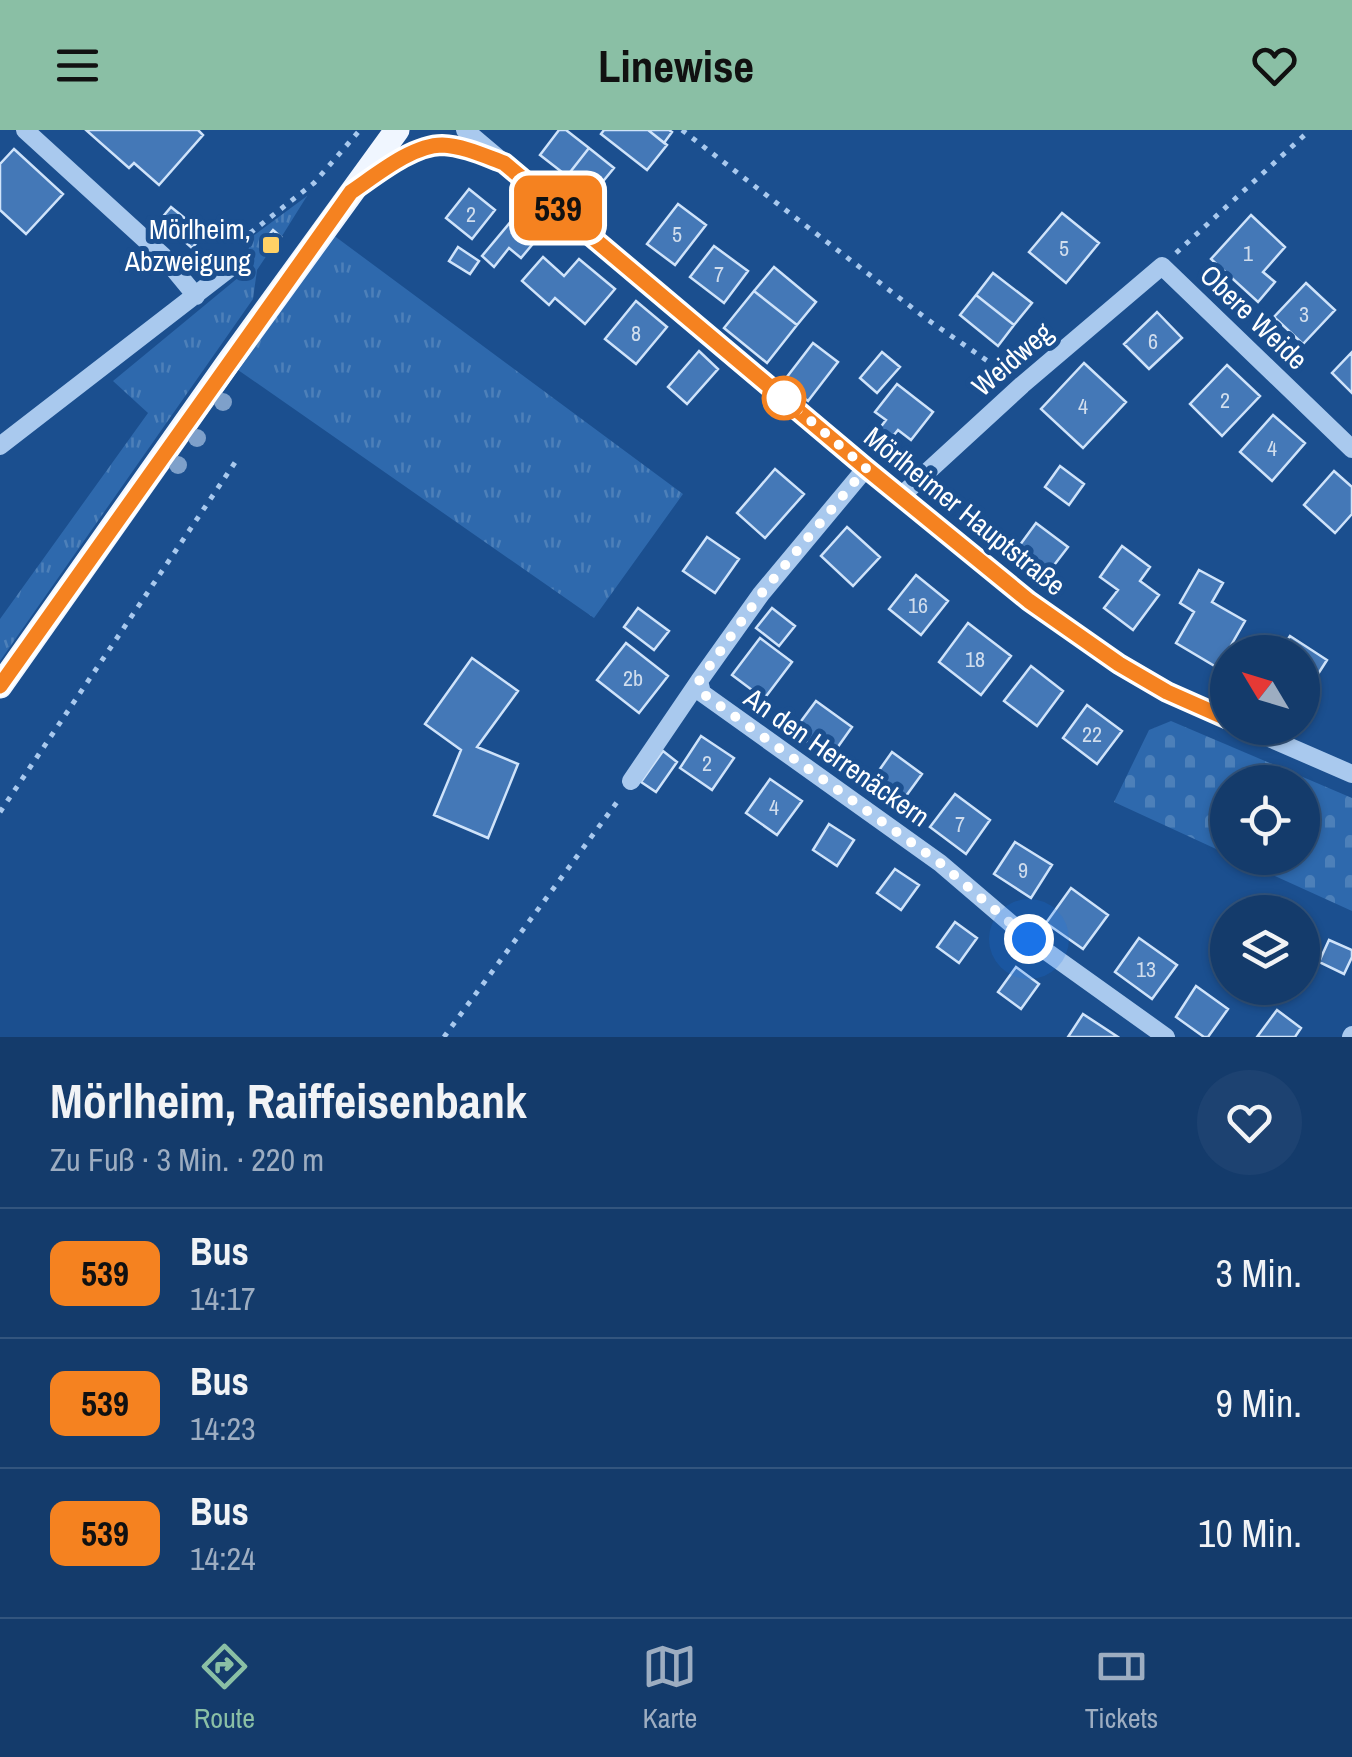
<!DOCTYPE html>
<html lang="de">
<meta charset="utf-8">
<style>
body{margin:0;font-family:"Archivo Narrow",sans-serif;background:#1d4271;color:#f1f3f6;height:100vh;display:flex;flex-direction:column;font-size:38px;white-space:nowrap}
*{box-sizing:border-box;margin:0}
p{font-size:32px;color:#9dadc1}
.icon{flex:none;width:55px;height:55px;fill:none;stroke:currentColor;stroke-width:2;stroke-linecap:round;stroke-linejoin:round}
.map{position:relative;height:907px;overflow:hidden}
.sheet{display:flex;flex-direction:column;background:#143b6b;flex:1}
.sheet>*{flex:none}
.badge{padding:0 20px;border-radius:15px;font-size:35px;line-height:65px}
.needle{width:65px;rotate:308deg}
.fabs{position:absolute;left:1210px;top:505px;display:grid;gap:20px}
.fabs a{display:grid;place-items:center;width:110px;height:110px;border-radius:50%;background:#143b6b;box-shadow:0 2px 8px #0004,0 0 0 2px #33557e;font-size:50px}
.you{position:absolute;width:50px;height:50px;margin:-25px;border:8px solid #fff;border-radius:50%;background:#1a73e8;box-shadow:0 0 0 15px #1a73e833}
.map>.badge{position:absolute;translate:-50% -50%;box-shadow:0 0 0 5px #fff}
.round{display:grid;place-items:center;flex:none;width:105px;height:105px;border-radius:52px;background:#1d4271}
.headline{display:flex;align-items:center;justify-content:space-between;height:170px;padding:0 50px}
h1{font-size:48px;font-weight:700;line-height:75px}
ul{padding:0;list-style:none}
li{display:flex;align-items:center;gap:30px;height:130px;padding:0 50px;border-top:2px solid #33557e}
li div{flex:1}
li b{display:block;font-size:38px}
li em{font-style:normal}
li .badge{min-width:110px;font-weight:700;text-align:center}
header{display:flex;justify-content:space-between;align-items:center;height:130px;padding:0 50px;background:#8abfa5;color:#111;font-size:45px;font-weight:700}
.tabs{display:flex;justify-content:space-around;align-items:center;height:140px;border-top:2px solid #33557e;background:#143b6b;font-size:28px;color:#9dadc1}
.tabs a{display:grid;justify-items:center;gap:5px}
.tabs .on{color:#8abfa5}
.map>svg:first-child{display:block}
.grass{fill:url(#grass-tufts)}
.cemetery{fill:url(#cemetery-stones)}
.building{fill:#4478b7;stroke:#cfe3fa;stroke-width:2.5}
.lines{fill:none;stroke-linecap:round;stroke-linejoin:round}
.path{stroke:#a9c9ee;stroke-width:5;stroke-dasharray:5 8;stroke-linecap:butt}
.minor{stroke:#a9c9ee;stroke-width:18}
.major{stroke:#f0f6ff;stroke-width:25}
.tree{fill:#7ea0ca}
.line-casing{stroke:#fff;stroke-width:22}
.line{stroke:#f58220;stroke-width:15}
.walk{stroke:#fff;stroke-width:10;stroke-dasharray:0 18}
.poi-dot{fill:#ffd166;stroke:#1b4f8f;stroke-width:4}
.stop-dot{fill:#fff;stroke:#f58220;stroke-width:5}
.labels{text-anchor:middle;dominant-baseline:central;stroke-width:10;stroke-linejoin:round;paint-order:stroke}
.number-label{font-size:22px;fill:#d0dded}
.poi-label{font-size:28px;fill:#fff;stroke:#1b4f8f;text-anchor:end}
.street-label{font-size:28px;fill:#fff;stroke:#1b4f8f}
</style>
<header><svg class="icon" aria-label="menu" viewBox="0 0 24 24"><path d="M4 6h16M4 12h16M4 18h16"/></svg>Linewise<svg class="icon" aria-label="heart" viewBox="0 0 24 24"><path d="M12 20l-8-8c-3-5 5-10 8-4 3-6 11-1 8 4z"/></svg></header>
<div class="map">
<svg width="1352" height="907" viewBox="0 0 1352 907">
<defs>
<pattern id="grass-tufts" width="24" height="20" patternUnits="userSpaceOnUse" patternTransform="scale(2.5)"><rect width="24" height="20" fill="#2e69ad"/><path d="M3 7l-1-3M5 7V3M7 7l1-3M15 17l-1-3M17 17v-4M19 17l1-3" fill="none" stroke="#4d80b9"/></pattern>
<pattern id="cemetery-stones" width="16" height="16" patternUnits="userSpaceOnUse" patternTransform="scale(2.5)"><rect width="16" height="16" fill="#2e69ad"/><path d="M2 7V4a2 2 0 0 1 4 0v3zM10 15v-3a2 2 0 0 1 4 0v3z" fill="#4d80b9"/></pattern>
</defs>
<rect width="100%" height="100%" fill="#1b4f8f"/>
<path class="grass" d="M307 66 282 106 273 99 261 114 269 122 257 140 253 169 0 531V489L148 283 113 251 239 147 253 106Z
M325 99 683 364 594 488 228 233Z"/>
<path class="cemetery" d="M1171 591 1352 668V781L1235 728H1302V652H1228L1227 724 1114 672 1149 600Z"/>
<path class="building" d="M86 0H198L203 5 159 55 134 33 129 38Z
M559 0H566L589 18 567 46 540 25Z
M604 0H648L667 15 647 40 601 4Z
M648 0H669L672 2 664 13Z
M589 18 614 38 591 66 567 46Z
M14 19 63 64 26 104 0 80V34Z
M469 59 495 80 472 109 446 88Z
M678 74 706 95 675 135 647 114Z
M171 77 187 90 176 104 160 90Z
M518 83 542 103 521 128 509 118 494 137 482 126Z
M1062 83 1099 113 1066 153 1029 122Z
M1251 85 1285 117 1263 142 1275 152 1258 172 1211 129Z
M188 91 204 104 192 118 176 104Z
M273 100 281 107 270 122 261 115Z
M714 116 748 141 724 173 690 147Z
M458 117 479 131 470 144 449 131Z
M543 127 564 146 579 129 615 159 585 194 555 168 549 175 522 151Z
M774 137 816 172 797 195 754 161Z
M993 143 1032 173 1014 195 976 165Z
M1306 153 1335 180 1303 214 1274 187Z
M754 161 797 195 767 233 724 198Z
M976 165 1014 195 998 216 960 185Z
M636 171 667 197 636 234 605 209Z
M1157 182 1182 208 1149 239 1124 214Z
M813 213 838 232 808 271 783 252Z
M699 221 718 239 687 274 668 257Z
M882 222 900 237 877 263 860 248Z
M1352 222V263L1332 243Z
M1084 233 1126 272 1083 318 1041 279Z
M1227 235 1260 266 1222 306 1190 274Z
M897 254 933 282 911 310 898 300 885 316 873 307 886 290 875 282Z
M1273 285 1305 313 1272 351 1240 322Z
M1060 336 1084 354 1069 375 1045 357Z
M775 339 804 364 765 408 737 383Z
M1334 341 1352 357V384L1335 403 1304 375Z
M1036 393 1068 417 1048 443 1017 419Z
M847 397 880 427 853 456 821 426Z
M707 407 739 429 715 463 683 441Z
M1122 416 1150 437 1140 451 1159 465 1133 500 1104 478 1118 460 1100 447Z
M1199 440 1223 453 1212 472 1245 491 1218 538 1176 513 1194 482 1180 473Z
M916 445 948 471 921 505 889 479Z
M638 478 669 501 654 520 624 497Z
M772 478 795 496 779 516 756 498Z
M968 493 1011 526 981 565 939 532Z
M1290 506 1327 530 1302 569V522H1279Z
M760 508 792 532 764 569 732 545Z
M626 513 668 546 639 583 597 550Z
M472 528 518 561 477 617 518 634 488 708 434 685 461 620 425 594Z
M1031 536 1063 561 1037 596 1004 571Z
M816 571 852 597 830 628 793 602Z
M1087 575 1122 601 1097 634 1063 608Z
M701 606 734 628 712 660 680 638Z
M663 621 677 632 656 662 641 652Z
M892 622 922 644 898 677 868 656Z
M770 649 802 671 777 705 746 683Z
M955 664 990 690 966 724 930 697Z
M829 694 854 710 837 736 813 720Z
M1015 712 1052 735 1031 768 994 744Z
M895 739 919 755 901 780 877 763Z
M1071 758 1108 785 1083 819 1046 793Z
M955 792 977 808 959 833 937 817Z
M1139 808 1177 835 1152 869 1115 842Z
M1329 810 1352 820V827L1344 844 1319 832Z
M1016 837 1039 854 1021 879 998 862Z
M1196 856 1228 879 1208 907H1204L1176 887Z
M1277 880 1301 898 1295 907H1257Z
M1083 884 1118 907H1068Z"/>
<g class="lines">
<path class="path" d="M682 0 928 190 1008 245
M240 111 314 53 360 0
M1176 123 1310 0
M0 682 236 331
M444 907 620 668"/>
<path class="minor" d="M25 0 163 126 196 166
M465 0 866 338 1029 471 1119 534 1167 562 1228 589
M363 54C384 40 414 16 440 15 459 14 477 24 494 29
M0 316 238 132
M866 338 761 464 699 551 702 563 940 733 1029 809 1166 907
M901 366 1022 255 1162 136 1352 319
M1246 598 1352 644
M631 651 699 551
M1351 907 1352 905"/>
<path class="major" d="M0 556 228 233 397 0"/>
</g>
<g class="tree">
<circle cx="223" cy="272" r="9"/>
<circle cx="197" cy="308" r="9"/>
<circle cx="178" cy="335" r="9"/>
</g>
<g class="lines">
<defs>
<path id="line" d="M0 556 351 62C375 46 412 15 442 15 464 16 485 26 504 33L866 338 1029 471 1119 534 1167 562 1228 589"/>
</defs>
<use href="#line" class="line-casing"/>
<use href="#line" class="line"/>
<path class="walk" d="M784 268 866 338 761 464 699 551 702 563 940 733 1029 809"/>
</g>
<rect class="poi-dot" x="261" y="105" width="20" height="20" rx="5"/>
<circle class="stop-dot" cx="784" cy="268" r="20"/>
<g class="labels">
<g class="number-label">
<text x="471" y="84">2</text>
<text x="677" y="104">5</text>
<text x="1064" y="118">5</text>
<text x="1248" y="123">1</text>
<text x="719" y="144">7</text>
<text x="1304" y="184">3</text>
<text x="636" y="203">8</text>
<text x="1153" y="211">6</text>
<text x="1225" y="270">2</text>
<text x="1083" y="276">4</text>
<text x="1272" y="318">4</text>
<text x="918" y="475">16</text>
<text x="975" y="529">18</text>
<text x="633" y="548">2b</text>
<text x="1092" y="604">22</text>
<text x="707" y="633">2</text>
<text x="774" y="677">4</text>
<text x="960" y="694">7</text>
<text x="1023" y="740">9</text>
<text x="1146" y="839">13</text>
</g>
<g class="poi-label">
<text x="251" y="99">Mörlheim,<tspan x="251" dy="32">Abzweigung</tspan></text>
</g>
<g class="street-label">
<text transform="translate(1254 187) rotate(44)">Obere Weide</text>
<text transform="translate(1012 229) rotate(-41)">Weidweg</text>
<text transform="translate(965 381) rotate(39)">Mörlheimer Hauptstraße</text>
<text transform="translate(837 627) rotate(35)">An den Herrenäckern</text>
</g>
</g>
</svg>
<div class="fabs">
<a><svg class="needle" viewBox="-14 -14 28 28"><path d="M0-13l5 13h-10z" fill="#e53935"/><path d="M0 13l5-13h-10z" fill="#9dadc1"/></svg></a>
<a><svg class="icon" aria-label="locate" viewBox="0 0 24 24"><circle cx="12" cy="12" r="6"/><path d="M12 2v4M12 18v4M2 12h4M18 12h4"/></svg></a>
<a><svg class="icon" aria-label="layers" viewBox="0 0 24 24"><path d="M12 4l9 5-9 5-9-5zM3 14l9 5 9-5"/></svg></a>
</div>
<div class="you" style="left:1029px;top:809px"></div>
<b class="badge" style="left:558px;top:78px;background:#f58220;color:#111">539</b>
</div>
<section class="sheet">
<div class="headline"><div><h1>Mörlheim, Raiffeisenbank</h1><p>Zu Fuß · 3 Min. · 220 m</p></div><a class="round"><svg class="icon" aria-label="heart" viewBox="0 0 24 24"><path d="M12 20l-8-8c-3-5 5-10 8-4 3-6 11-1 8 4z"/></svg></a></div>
<ul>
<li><span class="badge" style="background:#f58220;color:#111">539</span><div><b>Bus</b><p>14:17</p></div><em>3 Min.</em></li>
<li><span class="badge" style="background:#f58220;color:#111">539</span><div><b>Bus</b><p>14:23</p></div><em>9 Min.</em></li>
<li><span class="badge" style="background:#f58220;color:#111">539</span><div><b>Bus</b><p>14:24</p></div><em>10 Min.</em></li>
</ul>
</section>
<nav class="tabs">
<a class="on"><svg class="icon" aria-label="directions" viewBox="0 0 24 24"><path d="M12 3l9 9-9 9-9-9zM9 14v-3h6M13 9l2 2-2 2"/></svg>Route</a>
<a><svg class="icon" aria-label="map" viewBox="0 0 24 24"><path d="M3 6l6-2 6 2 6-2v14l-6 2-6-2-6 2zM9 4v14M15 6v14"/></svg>Karte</a>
<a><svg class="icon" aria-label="tickets" viewBox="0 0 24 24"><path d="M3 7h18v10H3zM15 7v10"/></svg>Tickets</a>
</nav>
